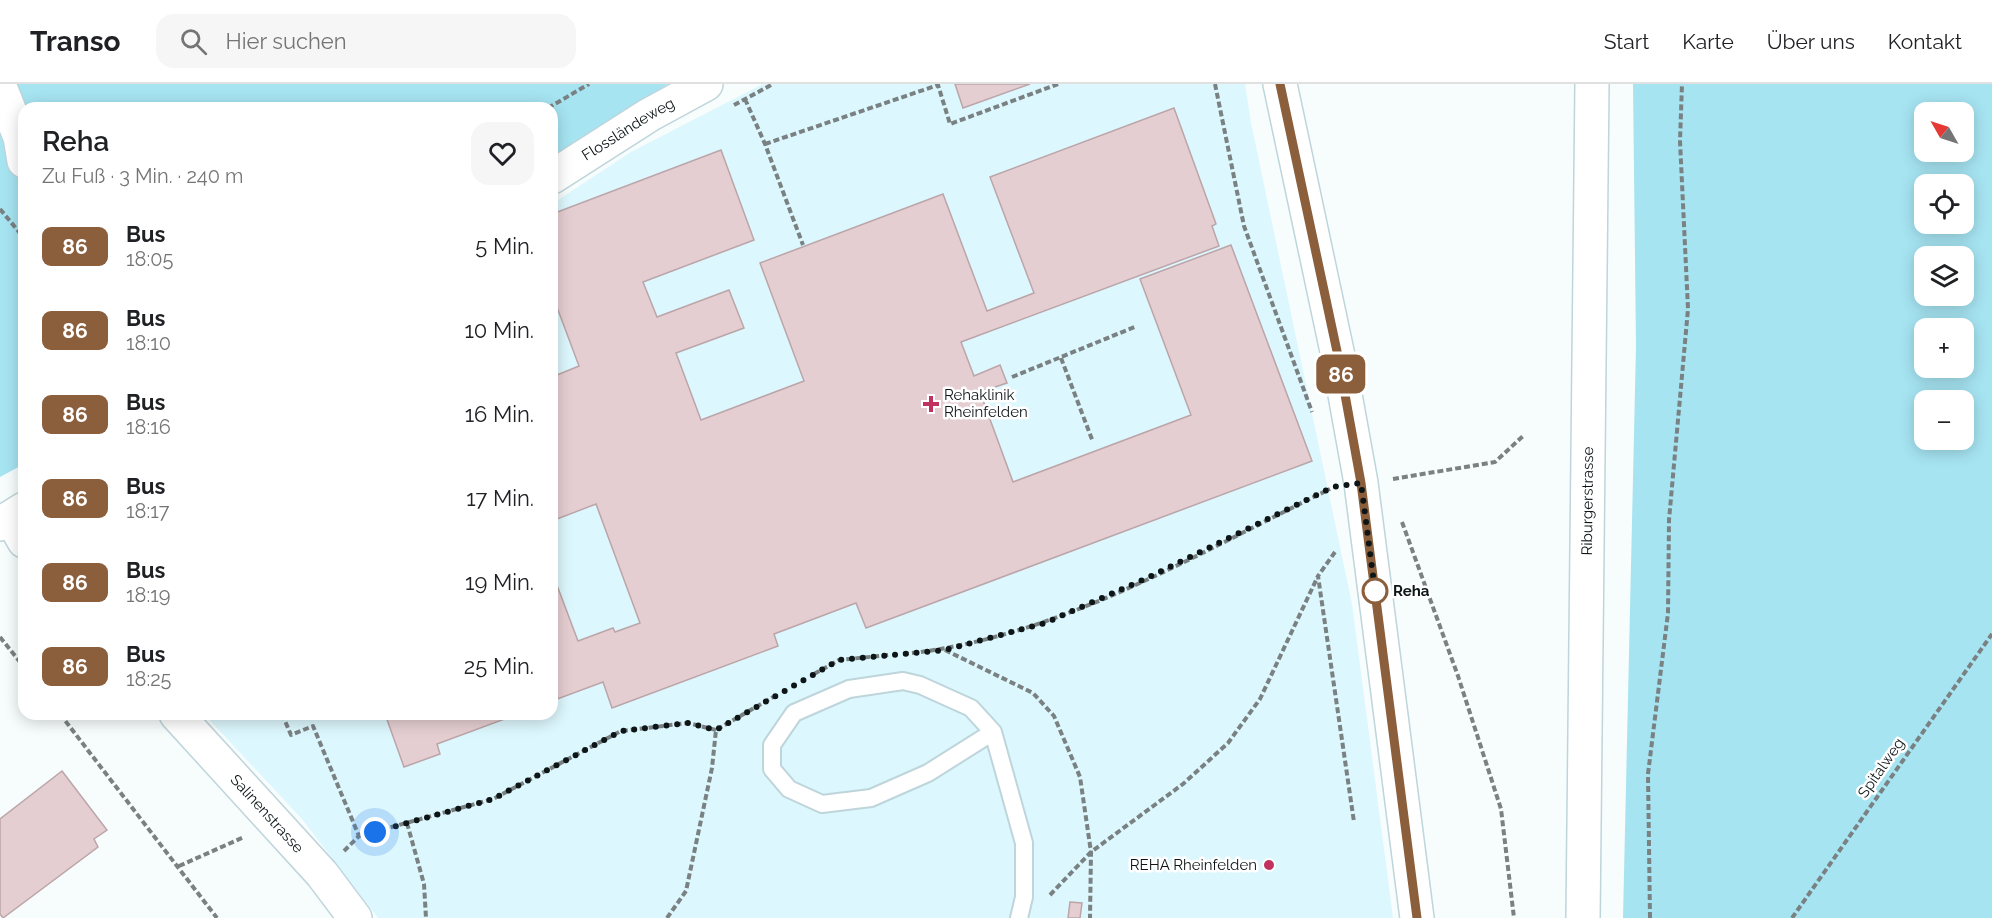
<!DOCTYPE html>
<html lang="de">
<meta charset="utf-8">
<style>
body{margin:0;font-family:Raleway,sans-serif;background:#f6f6f6;color:#202124;height:100vh;display:flex;flex-direction:column;font-size:22px;white-space:nowrap}
*{box-sizing:border-box;margin:0}
p{font-size:20px;color:#757577}
.icon{flex:none;width:33px;height:33px;fill:none;stroke:currentColor;stroke-width:2;stroke-linecap:round;stroke-linejoin:round}
.map{position:relative;flex:1;overflow:hidden}
.panel{position:absolute;left:18px;top:18px;width:540px;height:618px;display:flex;flex-direction:column;background:#fff;border-radius:18px;box-shadow:0 3px 15px #0003}
.panel>*{flex:none}
.badge{padding:0 12px;border-radius:9px;font-size:21px;line-height:39px}
.needle{width:39px;rotate:309deg}
.tools{position:absolute;left:1914px;top:18px;display:grid;gap:12px}
.tools a{display:grid;place-items:center;width:60px;height:60px;border-radius:12px;background:#fff;box-shadow:0 3px 15px #0003;font-size:30px}
.you{position:absolute;width:30px;height:30px;margin:-15px;border:4px solid #fff;border-radius:50%;background:#1a73e8;box-shadow:0 0 0 9px #1a73e833}
.map>.badge{position:absolute;translate:-50% -50%;box-shadow:0 0 0 3px #fff}
.round{display:grid;place-items:center;flex:none;width:63px;height:63px;border-radius:18px;background:#f6f6f6}
.overview{display:flex;align-items:center;justify-content:space-between;height:102px;padding:0 24px}
h1{font-size:28px;font-weight:600;line-height:45px}
ul{padding:0;list-style:none}
li{display:flex;align-items:center;gap:18px;height:84px;padding:0 24px}
li div{flex:1}
li b{display:block;font-size:22px}
li em{font-style:normal}
li .badge{min-width:66px;font-weight:700;text-align:center}
header{display:flex;align-items:center;gap:36px;box-sizing:border-box;height:84px;padding:0 30px;background:#fff;border-bottom:2px solid #e0e0e0}
header strong{font-size:28px}
nav{display:flex;gap:33px;margin-inline-start:auto;font-size:21px}
.search{width:420px;height:54px;background:#f6f6f6;display:flex;align-items:center;gap:15px;box-sizing:border-box;padding:0 21px;border-radius:18px;color:#757577;font-size:22px}
.map>svg:first-child{display:block}
.built{fill:#dcf7fd}
.green{fill:#a6e4f2;fill-rule:evenodd}
.building{fill:#e5ced2;stroke:#bba5a8;stroke-width:1.5}
.lines{fill:none;stroke-linecap:round;stroke-linejoin:round}
.service-casing{stroke:#bed5db;stroke-width:20}
.minor-casing{stroke:#bed5db;stroke-width:36}
.tertiary-casing{stroke:#bed5db;stroke-width:36}
.path{stroke:#7a8182;stroke-width:4;stroke-dasharray:6 3;stroke-linecap:butt}
.service{stroke:#fff;stroke-width:16}
.minor{stroke:#fff;stroke-width:33}
.tertiary{stroke:#fff;stroke-width:33}
.line-casing{stroke:#fff;stroke-width:14}
.line{stroke:#8b5e3c;stroke-width:9}
.walk{stroke:#0d1517;stroke-width:6;stroke-dasharray:0 10.8}
.poi-dot{fill:#c0325f;stroke:#fff;stroke-width:2}
.stop-dot{fill:#fff;stroke:#8b5e3c;stroke-width:3}
.labels{text-anchor:middle;dominant-baseline:central;stroke-width:5;stroke-linejoin:round;paint-order:stroke}
.street-label{font-size:15px;fill:#0d1517;stroke:#fff}
.poi-label{font-size:15px;fill:#0d1517;stroke:#fff;text-anchor:start}
.stop-label{font-size:15px;font-weight:bold;fill:#0d1517;stroke:#fff;text-anchor:start}
</style>
<header>
<strong>Transo</strong>
<div class="search"><svg class="icon" aria-label="search" viewBox="0 0 24 24"><circle cx="10" cy="10" r="6"/><path d="M15 15l6 6"/></svg>Hier suchen</div>
<nav><a>Start</a><a>Karte</a><a>Über uns</a><a>Kontakt</a></nav>
</header>
<div class="map">
<svg width="1992" height="834" viewBox="0 0 1992 834">
<rect width="100%" height="100%" fill="#f7fcfd"/>
<path class="built" d="M763 0H1245L1251 39 1352 520 1393 834H378L302 735 204 630H552V120L631 68Z"/>
<path class="green" d="M0 0H668L552 73V24H24V380L0 393Z
M1633 0H1992V834H1623L1636 262ZM1924 28H1964V68H1924ZM1924 100H1964V140H1924ZM1924 172H1964V212H1924ZM1924 244H1964V284H1924ZM1924 316H1964V356H1924Z"/>
<path class="building" d="M955 0H1030L963 24Z
M1174 24 1216 140 1212 142 1219 162 961 258 974 292 1000 281 1007 299 980 308 1013 398 1191 331 1140 195 1231 161 1312 377 866 544 856 519 774 550 778 562 612 624 603 598 552 617V488L578 557 613 544 615 548 640 539 596 420 552 437V282L557 291 579 282 558 226 552 228V130L721 66 754 156 643 198 657 233 729 206 744 244 676 269 701 336 804 297 760 179 943 110 987 227 1034 209 990 93Z
M385 630H518L437 660 440 670 404 683Z
M62 687 107 746 94 755 98 763 3 834 0 830V735Z
M1070 818 1082 819 1080 834H1068Z"/>
<g class="lines">
<defs>
<path id="service" d="M993 648 928 689 871 714 822 720 789 705 772 685V661L794 629 849 605 903 597 920 601 971 624 993 648 1024 759V813L1019 834"/>
<g id="minor">
<path d="M1280 0 1338 272 1361 399 1417 834"/>
<path d="M0 3 20 53 24 77"/>
<path d="M11 434 24 457"/>
<path id="s1" d="M176 630 322 790 355 834"/>
</g>
<g id="tertiary">
<path id="s2" d="M552 93 649 31 706 0"/>
<path d="M0 440 24 425"/>
<path id="s3" d="M1583 834 1592 0"/>
</g>
</defs>
<use href="#service" class="service-casing"/>
<use href="#minor" class="minor-casing"/>
<use href="#tertiary" class="tertiary-casing"/>
<path class="path" d="M1215 0 1244 142 1312 328
M745 15 765 60 803 161
M734 21 773 0
M548 24 589 0
M765 60 938 1 950 40 1058 0
M0 125 24 154
M1061 274 1093 358
M1012 293 1137 242
M1393 395 1495 378 1523 352
M1402 438 1458 592 1501 725 1514 834
M1335 468 1318 492 1354 738
M0 553 24 583
M945 566 1033 609 1054 632 1080 693 1091 768 1090 834
M903 570C1056 555 1194 471 1330 405
M814 590 839 576 889 571
M60 630 217 834
M282 630 291 651 313 642 359 752
M407 739 424 800 426 834
M344 767 359 752 493 715 621 647 688 639 716 646
M179 782 244 753
M1050 811 1091 768 1183 700 1228 659 1260 615 1318 492
M667 834 686 807 712 684 716 646 773 613
M1650 834 1648 690 1668 529 1669 436 1688 225 1680 57 1682 0
M1792 834 1992 550"/>
<use href="#service" class="service"/>
<use href="#minor" class="minor"/>
<use href="#tertiary" class="tertiary"/>
</g>
<g class="lines">
<defs>
<path id="line" d="M1280 0 1338 272 1361 399 1417 834"/>
</defs>
<use href="#line" class="line-casing"/>
<use href="#line" class="line"/>
<path class="walk" d="M375 748 493 715 621 647 688 639 716 646 839 576 945 566 1045 539 1145 495 1333 403 1361 399 1375 507"/>
</g>
<g class="poi-dot">
<path d="M928 311h6v6h6v6h-6v6h-6v-6h-6v-6h6z"/>
<circle cx="1269" cy="781" r="6"/>
</g>
<circle class="stop-dot" cx="1375" cy="507" r="12"/>
<g class="labels">
<g class="street-label">
<text stroke="none"><textPath href="#s2" startOffset="90">Flossländeweg</textPath></text>
<text stroke="none"><textPath href="#s3" startOffset="417">Riburgerstrasse</textPath></text>
<text transform="translate(1881 684) rotate(-55)">Spitalweg</text>
<text stroke="none"><textPath href="#s1" startOffset="135">Salinenstrasse</textPath></text>
</g>
<g class="poi-label">
<text x="944" y="311">Rehaklinik<tspan x="944" dy="17">Rheinfelden</tspan></text>
<text x="1257" y="781" text-anchor="end">REHA Rheinfelden</text>
</g>
<g class="stop-label">
<text x="1393" y="507">Reha</text>
</g>
</g>
</svg>
<div class="tools">
<a><svg class="needle" viewBox="-14 -14 28 28"><path d="M0-13l5 13h-10z" fill="#e53935"/><path d="M0 13l5-13h-10z" fill="#757577"/></svg></a>
<a><svg class="icon" aria-label="locate" viewBox="0 0 24 24"><circle cx="12" cy="12" r="6"/><path d="M12 2v4M12 18v4M2 12h4M18 12h4"/></svg></a>
<a><svg class="icon" aria-label="layers" viewBox="0 0 24 24"><path d="M12 4l9 5-9 5-9-5zM3 14l9 5 9-5"/></svg></a>
<a>+</a>
<a>−</a>
</div>
<div class="you" style="left:375px;top:748px"></div>
<b class="badge" style="left:1341px;top:290px;background:#8b5e3c;color:#fff">86</b>
<section class="panel">
<div class="overview"><div><h1>Reha</h1><p>Zu Fuß · 3 Min. · 240 m</p></div><a class="round"><svg class="icon" aria-label="heart" viewBox="0 0 24 24"><path d="M12 20l-8-8c-3-5 5-10 8-4 3-6 11-1 8 4z"/></svg></a></div>
<ul>
<li><span class="badge" style="background:#8b5e3c;color:#fff">86</span><div><b>Bus</b><p>18:05</p></div><em>5 Min.</em></li>
<li><span class="badge" style="background:#8b5e3c;color:#fff">86</span><div><b>Bus</b><p>18:10</p></div><em>10 Min.</em></li>
<li><span class="badge" style="background:#8b5e3c;color:#fff">86</span><div><b>Bus</b><p>18:16</p></div><em>16 Min.</em></li>
<li><span class="badge" style="background:#8b5e3c;color:#fff">86</span><div><b>Bus</b><p>18:17</p></div><em>17 Min.</em></li>
<li><span class="badge" style="background:#8b5e3c;color:#fff">86</span><div><b>Bus</b><p>18:19</p></div><em>19 Min.</em></li>
<li><span class="badge" style="background:#8b5e3c;color:#fff">86</span><div><b>Bus</b><p>18:25</p></div><em>25 Min.</em></li>
</ul>
</section>
</div>
